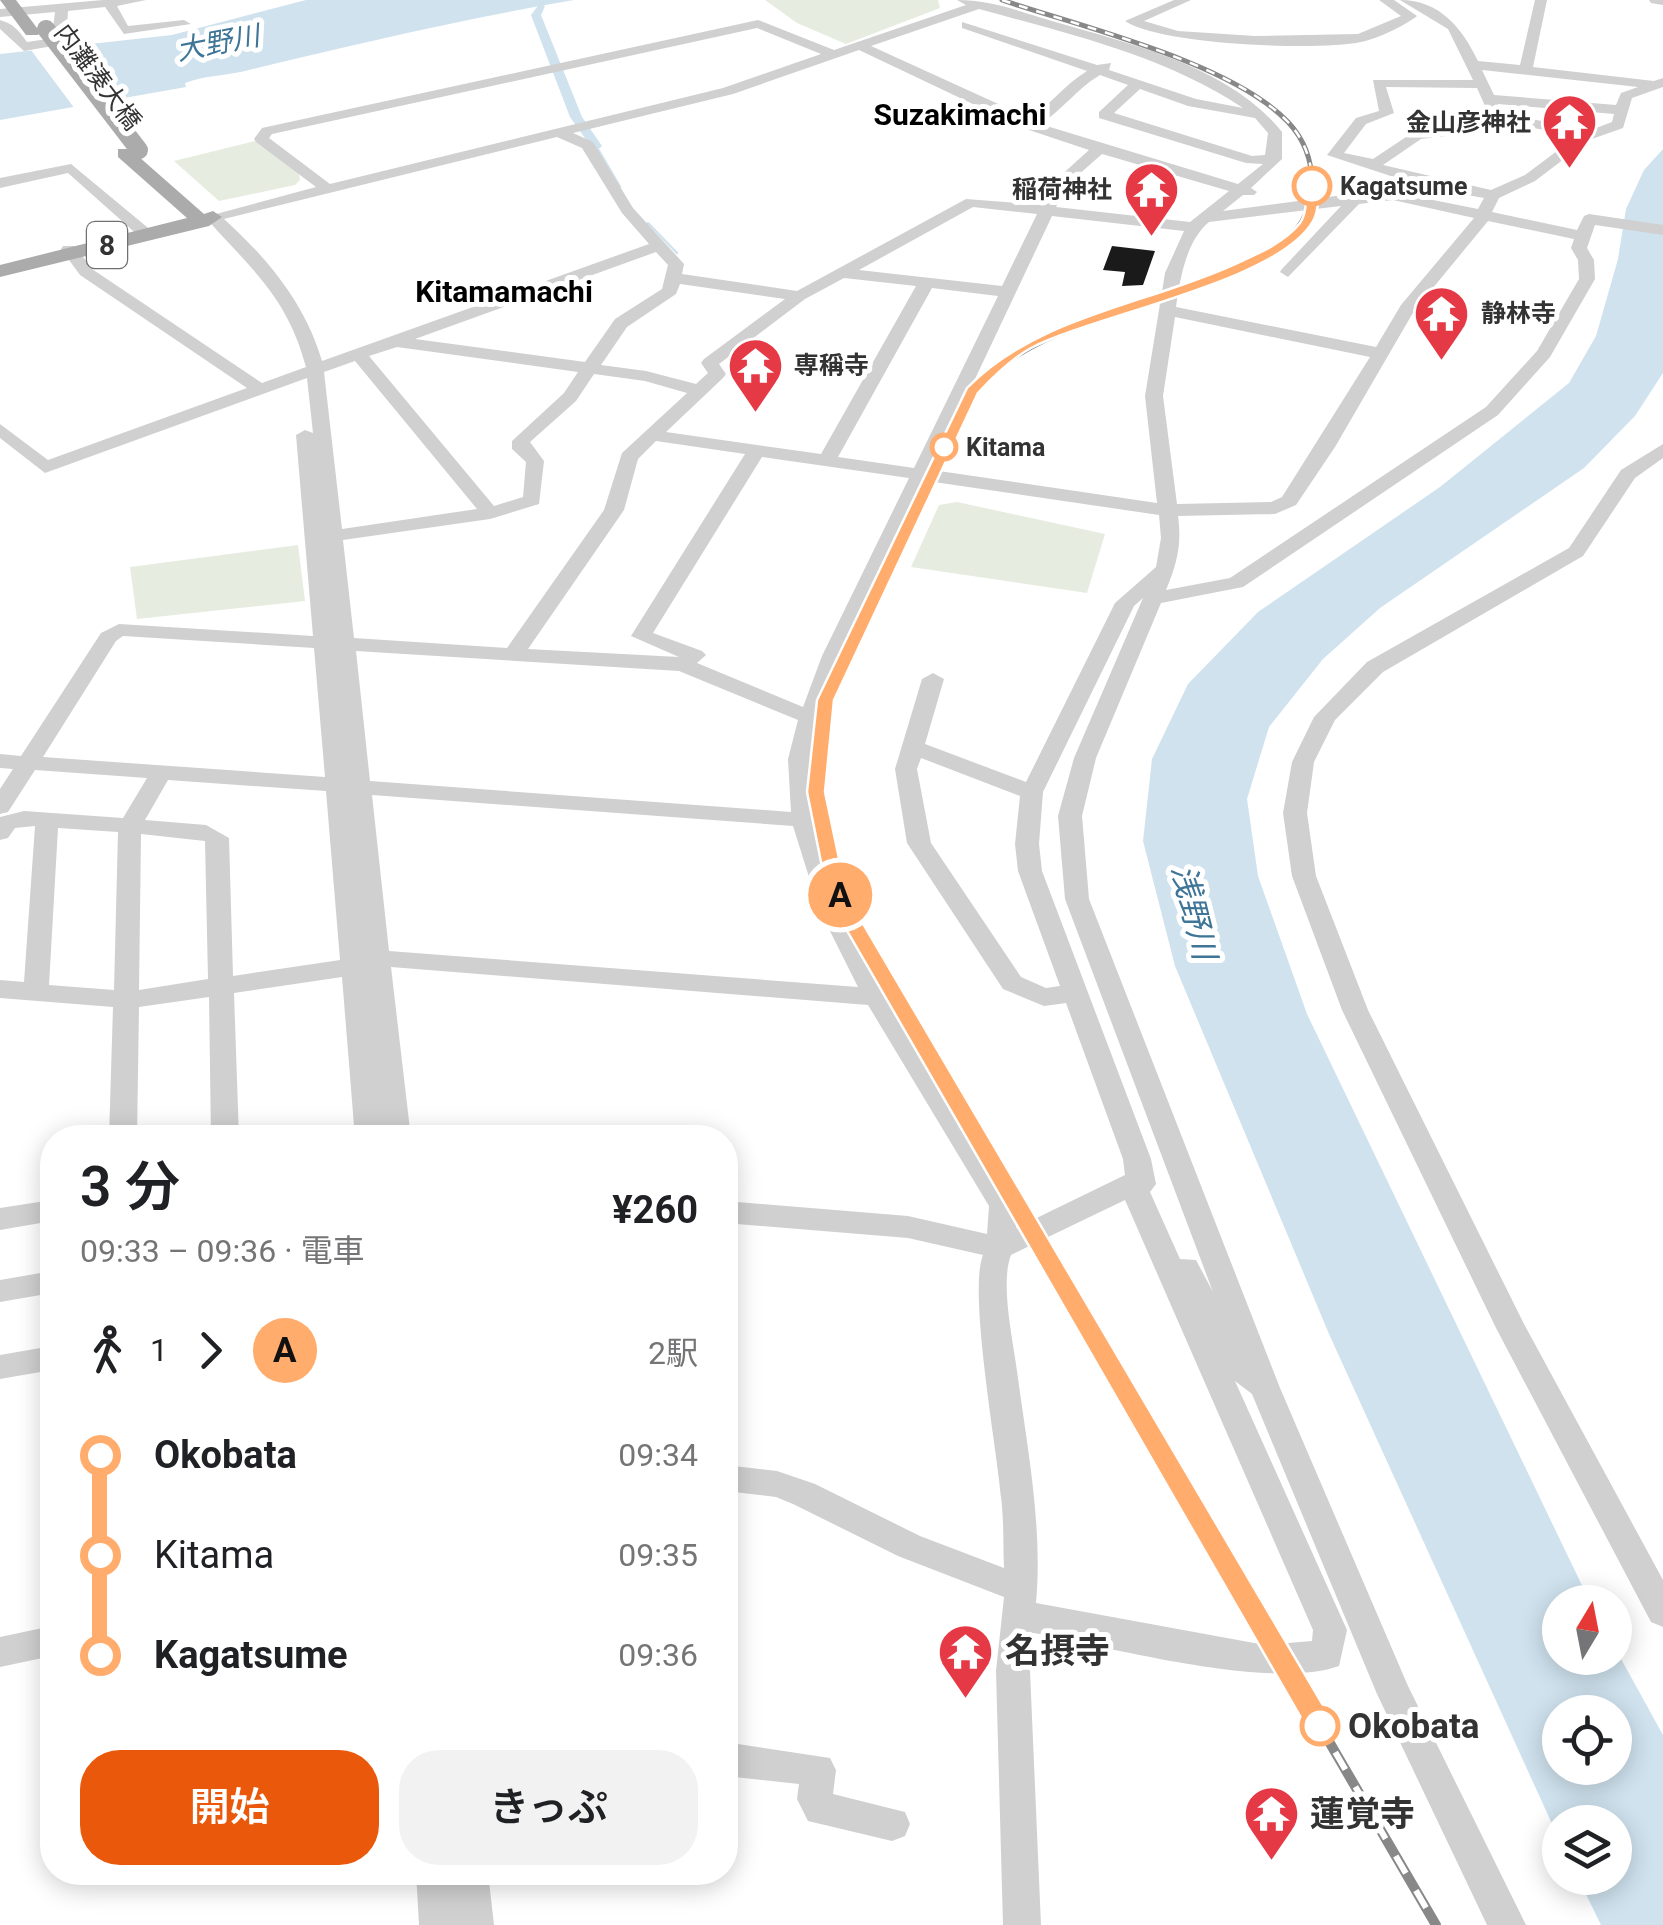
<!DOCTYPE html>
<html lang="ja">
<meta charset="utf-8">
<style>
body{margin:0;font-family:Roboto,"Noto Sans JP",sans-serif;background:#f2f2f2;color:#202124;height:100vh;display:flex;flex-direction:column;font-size:38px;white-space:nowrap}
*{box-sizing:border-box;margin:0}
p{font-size:32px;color:#757577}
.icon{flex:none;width:55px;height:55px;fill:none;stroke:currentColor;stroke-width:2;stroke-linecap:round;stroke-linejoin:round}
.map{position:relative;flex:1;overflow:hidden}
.drawer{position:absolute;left:40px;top:1125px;width:698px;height:760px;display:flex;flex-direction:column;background:#fff;border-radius:40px;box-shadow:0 5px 25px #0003}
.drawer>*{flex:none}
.badge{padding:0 20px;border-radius:32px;font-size:35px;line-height:65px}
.needle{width:65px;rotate:10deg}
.buttons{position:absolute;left:1542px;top:1585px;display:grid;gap:20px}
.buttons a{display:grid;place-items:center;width:90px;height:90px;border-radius:50%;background:#fff;box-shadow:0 5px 25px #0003;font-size:50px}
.map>.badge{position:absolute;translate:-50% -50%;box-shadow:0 0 0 5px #fff}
.legs{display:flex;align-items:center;gap:15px;height:110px;padding:0 40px;font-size:32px}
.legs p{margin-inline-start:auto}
.head{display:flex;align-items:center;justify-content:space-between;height:170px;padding:0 40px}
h1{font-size:55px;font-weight:600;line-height:75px}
.action{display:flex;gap:20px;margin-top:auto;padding:20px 40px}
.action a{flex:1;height:115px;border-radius:40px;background:#ea580c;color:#fff;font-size:40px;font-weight:600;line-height:115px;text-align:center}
.action a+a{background:#f2f2f2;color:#202124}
ul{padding:0 40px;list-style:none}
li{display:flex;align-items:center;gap:35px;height:100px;font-size:38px}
li i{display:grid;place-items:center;width:15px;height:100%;margin:0 12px;background:currentColor}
li i::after{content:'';width:25px;height:25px;margin:-12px;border:8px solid;border-radius:50%;background:#fff}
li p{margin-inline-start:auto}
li:first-child i{background:linear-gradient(#0000 50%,currentColor 0)}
li:last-child i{background:linear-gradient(currentColor 50%,#0000 0)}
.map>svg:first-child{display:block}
.green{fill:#e6ecdf}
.water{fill:#cfe2ee;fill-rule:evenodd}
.pier{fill:#fff}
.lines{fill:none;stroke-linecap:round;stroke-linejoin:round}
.stream{stroke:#cfe2ee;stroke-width:2.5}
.canal{fill:#cfe2ee;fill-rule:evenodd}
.building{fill:#1a1a1a}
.minor{fill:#d0d0d0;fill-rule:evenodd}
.major{fill:#ababab;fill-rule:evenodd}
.rail-far3-casing{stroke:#888;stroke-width:5}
.rail-far2-casing{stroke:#888;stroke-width:6}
.rail-far1-casing{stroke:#888;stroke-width:9}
.rail-casing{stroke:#888;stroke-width:10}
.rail-far3{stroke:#fff;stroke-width:2.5;stroke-dasharray:9;stroke-linecap:butt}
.rail-far2{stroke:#fff;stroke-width:4;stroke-dasharray:11;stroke-linecap:butt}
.rail-far1{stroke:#fff;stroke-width:5;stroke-dasharray:15;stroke-linecap:butt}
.rail{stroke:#fff;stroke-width:6;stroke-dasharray:20;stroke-linecap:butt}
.major-bridge{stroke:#ababab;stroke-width:18}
.line-1{fill:#ffac6d;stroke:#fff;stroke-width:2.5}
.stop-1-dot{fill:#fff;stroke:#ffac6d;stroke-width:5}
.labels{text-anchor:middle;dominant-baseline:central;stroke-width:10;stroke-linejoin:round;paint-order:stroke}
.far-street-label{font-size:25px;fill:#333;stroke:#fff}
.far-poi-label{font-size:25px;font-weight:bold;fill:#333;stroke:#fff;text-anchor:end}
.far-stop-label{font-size:25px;font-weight:bold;fill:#333;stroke:#fff;text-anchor:start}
.far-water-label{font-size:28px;font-style:italic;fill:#3f7597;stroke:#fff}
.shield{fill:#fff;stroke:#707070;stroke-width:2.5}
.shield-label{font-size:28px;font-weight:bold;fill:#333}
.far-quarter-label{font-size:30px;font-weight:bold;fill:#000;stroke:#fff}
.water-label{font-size:32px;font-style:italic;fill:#3f7597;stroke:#fff}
.near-poi-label{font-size:35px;font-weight:bold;fill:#333;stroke:#fff;text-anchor:start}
.near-stop-label{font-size:35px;font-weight:bold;fill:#333;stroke:#fff;text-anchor:start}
</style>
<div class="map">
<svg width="1663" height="1925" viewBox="0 0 1663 1925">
<rect width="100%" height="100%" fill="#fff"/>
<path class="green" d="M765 0H938L940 8 846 44 797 23Z
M255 141 299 173 300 180 295 185 219 201 174 161Z
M957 502 1105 534 1087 593 911 567 939 505Z
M298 545 305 601 137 619 130 567Z"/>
<path class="water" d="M306 0H574C463 19 355 44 245 71 225 76 205 75 185 83L186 87 0 120V54L172 35Z
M1663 149V373L1635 416 1584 468 1380 608 1323 659 1269 727 1247 799 1258 876 1307 1014 1590 1602H1560V1658H1615V1648L1663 1735V1925H1601L1578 1878H1615V1822H1560V1840L1558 1837 1329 1334 1175 966 1143 841 1152 759 1188 684 1258 612 1440 487 1569 383 1596 336 1618 259 1626 209 1644 170ZM1560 1712H1615V1768H1560Z"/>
<path class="pier" d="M67 42 115 106 78 113 28 46Z"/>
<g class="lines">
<path class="stream" d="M596 146 620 187
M648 223 677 253"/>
<path class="canal" d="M540 3 545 6 541 15 582 117 602 146 600 148H592L570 117 531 15Z"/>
</g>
<path class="building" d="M1112 246 1155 251 1143 285 1122 286 1125 272 1103 270Z"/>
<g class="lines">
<path class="minor" d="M103 0H146L117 6 128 26 184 20 191 24 124 34 105 7 68 11 67 27 76 42 24 51 0 29V20C14 24 19 31 27 42L61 37 53 28 55 12 0 17V9Z
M957 0C990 0 1019 11 1052 21 1131 44 1229 66 1282 132V159L1251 188 1257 192 1254 195H1243L1223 211 1418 185 1327 155 1356 118 1379 111 1373 80H1473L1448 29 1400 0C1440 0 1462 28 1478 61L1520 65 1535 0H1547L1533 67 1654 81 1663 78V87L1632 98 1623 128 1589 140 1535 181 1499 198 1492 212 1577 230 1584 216 1589 214 1663 225V235L1595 225 1587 248 1594 260 1595 279 1550 357 1498 415 1243 587 1161 603 1096 758 1082 816 1089 899 1280 1388 1408 1686 1526 1925H1487L1377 1694 1252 1394 1235 1381 1347 1630 1339 1666C1271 1691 1109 1647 1034 1633L1030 1671 1041 1925H1003L996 1671 1004 1597 898 1556 793 1504 776 1497 725 1491V1465L777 1471 815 1484 920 1536 1004 1568C1003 1544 1004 1520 1001 1497 997 1449 968 1291 983 1255L908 1238 725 1223V1201L908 1216 987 1234 989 1206 868 1005 391 967 411 1138H383L356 869 383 1138H355L342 977 234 993 239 1138H211L209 997 139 1007 137 1138H109L113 1007 0 998V980L24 982 35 826 15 828 8 838 0 840V817L24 811 123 818 147 778 35 770 8 812 0 814V789L13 769 0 768V754L21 756 101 633 119 624 313 636 296 435 305 430 313 433 307 378 45 473 0 438V424L48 460 247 388 80 275 61 249 63 246H75L92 269 262 383 306 367C287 296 251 269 205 217L316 187 256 142 254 139 262 128 758 20 834 50 966 5ZM979 9C1069 34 1163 55 1243 108L1196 99 1109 70 1111 63 1097 65 962 22V28L1087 71C1064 85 1052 104 1029 118L871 46ZM757 28 821 54 723 88 330 184 269 138 272 134ZM859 50 1023 128 1089 150 1057 179 1042 205 966 199 797 291 682 274 684 264 633 208 593 142 573 133 733 94ZM1482 70 1638 87 1621 93 1616 105 1494 95ZM1100 75 1128 85 1099 112V118L1246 163 1263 164 1238 184 1040 124C1064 109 1076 89 1100 75ZM1386 87 1477 88 1485 106 1482 120 1412 133 1373 159 1344 153 1366 124 1394 113ZM1140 89 1188 106 1255 118 1268 133 1265 155 1252 156 1114 113ZM1498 104 1614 114 1612 122 1591 130 1498 113ZM1496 121 1577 136 1525 175 1491 190 1383 165 1421 139 1470 133ZM557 137 582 148 622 213 649 244 322 361C305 303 268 259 224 219ZM1102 154 1229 191 1190 222 1056 207 1068 184ZM1433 189 1484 198 1478 209 1418 197ZM1393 200 1474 218 1401 305 1376 347 1176 307C1180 279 1186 241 1209 222L1341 206 1282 269 1280 272 1288 277 1359 204ZM973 207 1037 214 1002 286 859 270ZM1052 216 1184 231 1165 273 1145 396 1157 503 932 470ZM1488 221 1574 239 1571 248 1578 260 1579 279 1537 351 1486 407 1230 578 1166 590C1177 564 1182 544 1178 516L1275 514 1296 505 1335 447 1414 311ZM656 252 668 265 662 289 615 319 585 362 415 339ZM844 278 916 286 821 454 666 432 723 378 726 374 719 364 805 299ZM680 284 785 299 704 359 701 363 708 373 696 384 646 371 601 365 627 327 676 294ZM932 288 998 296 914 468 838 457ZM1175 317 1370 357 1282 497 1271 502 1177 504 1163 396ZM397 347 578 372 564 393 512 441V449L526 462 523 497 494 506 369 356ZM355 361 477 509 342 529 324 372ZM594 374 645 381 687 393 622 453 604 510 507 648 354 638 343 540 490 519 539 504 544 461 530 442 576 401ZM656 441 745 454 631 636 679 657 528 649 624 510 638 459ZM762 457 909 478 822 656 803 707 697 663 706 655 702 651 653 633ZM927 481 1159 515 1161 538 1156 567 1115 603 1026 782 925 744 944 679 933 673 922 679 895 769 907 843 1003 989 1044 1006 1066 1003 1123 1159 1125 1175 1016 1228 1017 1205C953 1088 776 869 815 731 840 645 888 562 927 481ZM1143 598 1074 758 1058 816 1065 899 1213 1292 1196 1260 1180 1259 1150 1192 1156 1184 1151 1159 1042 871 1039 844 1043 792 1134 606ZM123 636 314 648 325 777 43 757 116 641ZM356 651 679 671 798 720 788 759 791 812 370 781ZM921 758 1020 796 1015 844 1018 871 1060 986 1046 988 1021 977 931 843 917 769ZM168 780 326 791 340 960 233 976 229 838 206 825 145 820ZM372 795 793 826 819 909 858 987 389 951ZM58 828 118 832 114 990 49 985ZM141 834 205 841 208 979 139 990ZM1125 1200 1313 1630 1312 1641 1265 1645 1036 1603C1043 1526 1027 1447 1017 1371 1013 1340 1000 1283 1011 1255Z
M1174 0H1191L1144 21 1178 31 1255 36 1358 34 1401 16 1379 0H1394L1417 16C1404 26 1379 38 1361 42 1317 51 1161 45 1125 21Z
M1649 0H1663V5L1651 3Z
M71 164 153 232V238H141L68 173 0 188V178Z
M1663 444V458L1635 478 1583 556 1383 672 1335 720 1314 762 1307 813 1316 876 1368 1010 1524 1324 1663 1580V1627L1651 1622 1496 1328 1342 1010 1292 876 1283 813 1292 762 1314 717 1367 662 1569 548 1621 470Z
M52 1200V1221L0 1230V1208Z
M52 1271V1293L0 1302V1280Z
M52 1346V1370L0 1379V1355Z
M52 1626V1656L0 1667V1637Z
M725 1742 830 1758 836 1770 833 1794 905 1812 910 1824 905 1836 892 1841 808 1821 797 1799 799 1784 725 1776Z
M416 1872H488L494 1925H419Z"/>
<path class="major" d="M0 0H16L40 32 38 35H26Z
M118 149H130L204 214 213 211 222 217 209 226 0 277V265L187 218 118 157Z"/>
<defs>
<path id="rail-far3" d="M1002 0C1081 27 1231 62 1288 122 1304 139 1312 160 1312 184 1314 262 1192 289 1131 308"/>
<path id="rail-far2" d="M823 711 972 391C1019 342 1076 326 1139 306"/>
<path id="rail-far1" d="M824 708 816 792 834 882 874 963 1034 1237"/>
<path id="rail" d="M1033 1234 1436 1925"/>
</defs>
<use href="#rail-far3" class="rail-far3-casing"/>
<use href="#rail-far2" class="rail-far2-casing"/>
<use href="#rail-far1" class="rail-far1-casing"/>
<use href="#rail" class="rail-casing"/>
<use href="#rail-far3" class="rail-far3"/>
<use href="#rail-far2" class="rail-far2"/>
<use href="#rail-far1" class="rail-far1"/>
<use href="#rail" class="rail"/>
<path class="major-bridge" d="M46 29 139 150"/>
</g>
<path class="line-1" d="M1312 182 1318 186C1318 199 1319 212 1312 223 1276 282 1095 315 1031 348 1011 359 994 376 978 393L834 700 825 792 844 882 862 922 1330 1717 1334 1726 1330 1735 1320 1738 1311 1735 842 922 825 882 807 792 817 700 967 388C1037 316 1146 305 1235 264 1257 254 1284 243 1300 223 1307 213 1306 198 1306 186Z"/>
<defs>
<symbol id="temple-pin" viewBox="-11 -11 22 30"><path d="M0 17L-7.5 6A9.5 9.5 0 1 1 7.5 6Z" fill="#e63946" stroke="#fff"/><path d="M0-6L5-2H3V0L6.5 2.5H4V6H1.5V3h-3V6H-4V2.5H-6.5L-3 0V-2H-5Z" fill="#fff"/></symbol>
</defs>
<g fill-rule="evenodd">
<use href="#temple-pin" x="1538" y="90" width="63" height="86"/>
<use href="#temple-pin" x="1120" y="158" width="63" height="86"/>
<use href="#temple-pin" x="1410" y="282" width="63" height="86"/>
<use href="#temple-pin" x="724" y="334" width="63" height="86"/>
<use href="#temple-pin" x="934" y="1620" width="63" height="86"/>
<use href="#temple-pin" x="1240" y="1782" width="63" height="86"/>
</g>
<g class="stop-1-dot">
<circle cx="1312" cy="186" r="18"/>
<circle cx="944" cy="447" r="12"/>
<circle cx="1320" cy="1726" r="18"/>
</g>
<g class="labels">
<g class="far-street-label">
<text transform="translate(98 77) rotate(53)">内灘湊大橋</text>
</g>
<g class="far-poi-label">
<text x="1531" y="122">金山彦神社</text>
<text x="1112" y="189">稲荷神社</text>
<text x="1481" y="313" text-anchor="start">静林寺</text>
<text x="794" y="365" text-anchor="start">専稱寺</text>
</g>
<g class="far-stop-label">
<text x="1340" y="186">Kagatsume</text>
<text x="966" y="447">Kitama</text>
</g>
<g class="far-water-label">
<text transform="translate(218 43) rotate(-11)">大野川</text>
</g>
<rect class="shield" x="87" y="222" width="40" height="46" rx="8"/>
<g class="shield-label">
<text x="107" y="245">8</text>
</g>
<g class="far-quarter-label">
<text x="960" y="114">Suzakimachi</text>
<text x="504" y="291">Kitamamachi</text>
</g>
<g class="water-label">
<text transform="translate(1194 912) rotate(76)">浅野川</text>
</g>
<g class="near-poi-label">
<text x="1005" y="1651">名摂寺</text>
<text x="1310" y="1814">蓮覚寺</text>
</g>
<g class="near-stop-label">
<text x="1348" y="1726">Okobata</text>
</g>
</g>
</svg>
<div class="buttons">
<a><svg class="needle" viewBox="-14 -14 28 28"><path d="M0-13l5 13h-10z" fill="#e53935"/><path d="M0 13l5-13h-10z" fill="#757577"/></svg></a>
<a><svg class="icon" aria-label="locate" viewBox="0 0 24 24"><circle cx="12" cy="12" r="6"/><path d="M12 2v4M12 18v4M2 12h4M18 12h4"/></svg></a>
<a><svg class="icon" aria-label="layers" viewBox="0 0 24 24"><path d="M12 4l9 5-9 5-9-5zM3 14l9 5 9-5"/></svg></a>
</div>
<b class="badge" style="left:840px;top:895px;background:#ffac6d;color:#111">A</b>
<section class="drawer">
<div class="head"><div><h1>3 分</h1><p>09:33 – 09:36 · 電車</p></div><b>¥260</b></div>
<div class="legs"><svg class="icon" aria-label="walk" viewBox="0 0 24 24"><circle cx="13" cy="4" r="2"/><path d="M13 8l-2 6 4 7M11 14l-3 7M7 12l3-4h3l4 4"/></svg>1<svg class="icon" aria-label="forward" viewBox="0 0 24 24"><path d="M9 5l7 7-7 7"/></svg><b class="badge" style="background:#ffac6d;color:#111">A</b><p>2駅</p></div>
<ul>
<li><i style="color:#ffac6d"></i><b>Okobata</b><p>09:34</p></li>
<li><i style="color:#ffac6d"></i><span>Kitama</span><p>09:35</p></li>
<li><i style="color:#ffac6d"></i><b>Kagatsume</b><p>09:36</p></li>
</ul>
<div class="action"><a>開始</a><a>きっぷ</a></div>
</section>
</div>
